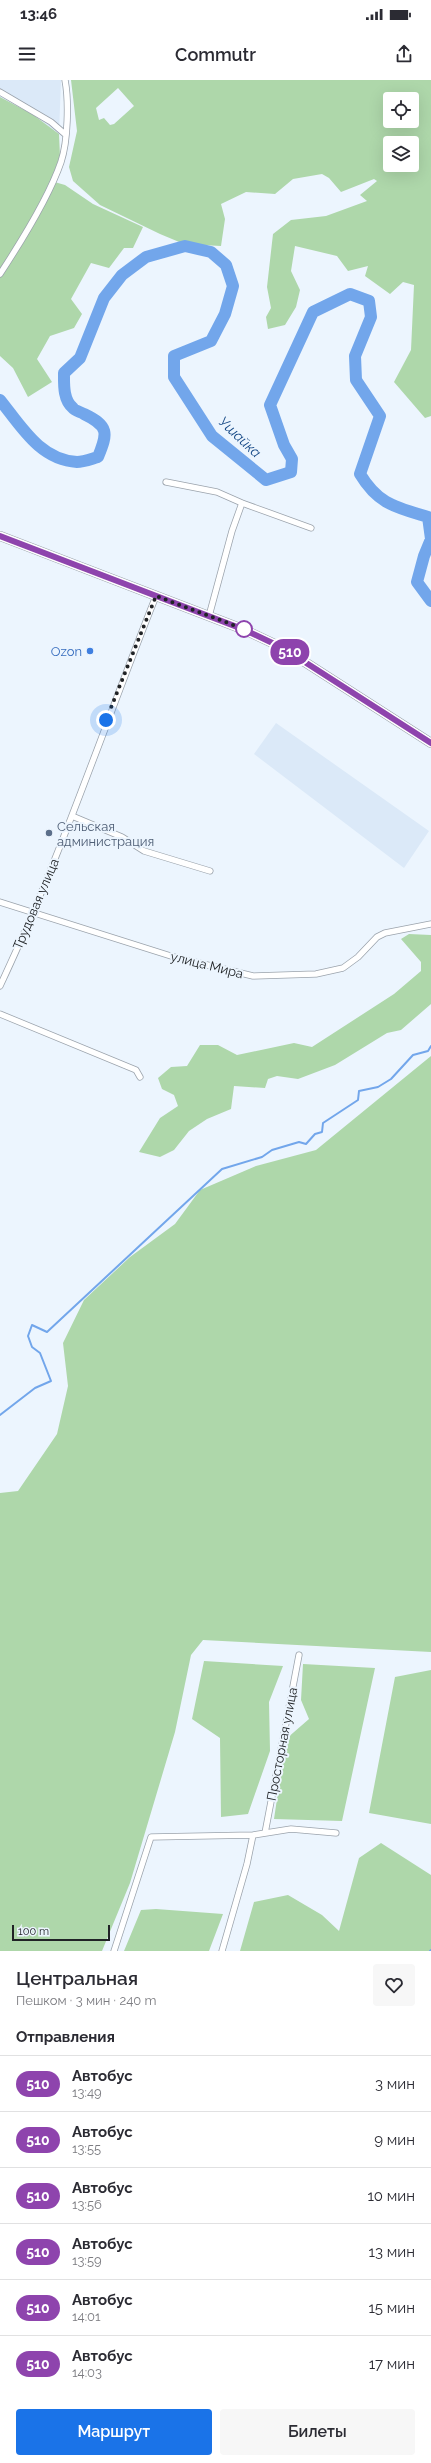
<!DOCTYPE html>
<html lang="ru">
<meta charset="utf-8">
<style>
body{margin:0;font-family:Raleway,sans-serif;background:#f7f7f7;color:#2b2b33;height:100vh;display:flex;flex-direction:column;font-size:15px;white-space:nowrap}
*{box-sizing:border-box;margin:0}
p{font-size:13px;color:#7c7c81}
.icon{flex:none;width:22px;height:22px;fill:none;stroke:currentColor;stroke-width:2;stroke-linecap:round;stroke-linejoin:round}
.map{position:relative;height:1871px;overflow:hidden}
.drawer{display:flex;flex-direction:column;background:#fff;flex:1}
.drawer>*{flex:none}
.badge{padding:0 8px;border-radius:13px;font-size:14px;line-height:26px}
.fabs{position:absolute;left:383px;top:12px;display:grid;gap:8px}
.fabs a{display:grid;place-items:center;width:36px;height:36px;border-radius:4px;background:#fff;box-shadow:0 4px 16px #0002;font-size:20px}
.scale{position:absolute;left:12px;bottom:10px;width:98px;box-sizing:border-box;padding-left:4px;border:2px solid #202326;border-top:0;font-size:11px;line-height:14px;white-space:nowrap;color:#202326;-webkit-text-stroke:3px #ecf5fe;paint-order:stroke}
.you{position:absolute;width:20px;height:20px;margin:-10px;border:3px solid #fff;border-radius:50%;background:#1a73e8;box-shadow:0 0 0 6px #1a73e833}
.map>.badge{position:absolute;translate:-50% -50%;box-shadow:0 0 0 2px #fff}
h2{padding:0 16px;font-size:15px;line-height:36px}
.round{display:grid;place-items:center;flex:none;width:42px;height:42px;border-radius:4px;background:#f7f7f7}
.headline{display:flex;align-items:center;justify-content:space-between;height:68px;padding:0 16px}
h1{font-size:19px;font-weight:600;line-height:30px}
.button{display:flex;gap:8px;margin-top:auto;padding:8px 16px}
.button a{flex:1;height:46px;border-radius:4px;background:#1a73e8;color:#fff;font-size:16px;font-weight:600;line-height:46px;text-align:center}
.button a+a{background:#f7f7f7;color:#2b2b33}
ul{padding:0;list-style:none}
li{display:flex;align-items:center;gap:12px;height:56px;padding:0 16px;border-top:1px solid #e1e1e2}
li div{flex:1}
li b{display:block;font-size:15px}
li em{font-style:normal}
li .badge{min-width:44px;font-weight:700;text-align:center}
.status{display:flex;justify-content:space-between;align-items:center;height:28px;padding:0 20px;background:#fff;direction:ltr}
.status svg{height:11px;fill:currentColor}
header{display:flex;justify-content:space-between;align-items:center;height:52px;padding:0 16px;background:#fff;font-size:18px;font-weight:600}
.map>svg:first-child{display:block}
.built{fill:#dbe9f8}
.green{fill:#aed7aa;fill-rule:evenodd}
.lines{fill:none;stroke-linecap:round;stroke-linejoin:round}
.stream{stroke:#72a6eb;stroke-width:2}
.river{stroke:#72a6eb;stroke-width:12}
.street-casing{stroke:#9ba3ac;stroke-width:7}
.secondary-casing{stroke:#9ba3ac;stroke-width:10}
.street{stroke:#fff;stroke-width:5.5}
.secondary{stroke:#fff;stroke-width:8}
.line-casing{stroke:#fff;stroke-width:9}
.line{stroke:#8e44ad;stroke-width:6}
.walk{stroke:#202326;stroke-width:4;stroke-dasharray:0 7.2}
.stop-dot{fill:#fff;stroke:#8e44ad;stroke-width:2}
.shop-dot{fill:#3f7fe0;stroke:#ecf5fe;stroke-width:1.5}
.service-dot{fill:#5c6f8a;stroke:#ecf5fe;stroke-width:1.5}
.labels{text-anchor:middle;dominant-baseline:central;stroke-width:4;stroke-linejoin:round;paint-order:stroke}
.shop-label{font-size:13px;fill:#366cbe;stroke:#ecf5fe;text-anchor:end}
.service-label{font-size:13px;fill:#4e5e75;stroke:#ecf5fe;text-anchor:start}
.street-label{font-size:13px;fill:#202326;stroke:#ecf5fe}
.water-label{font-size:14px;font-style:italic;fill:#124684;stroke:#ecf5fe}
</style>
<div class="status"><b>13:46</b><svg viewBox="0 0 49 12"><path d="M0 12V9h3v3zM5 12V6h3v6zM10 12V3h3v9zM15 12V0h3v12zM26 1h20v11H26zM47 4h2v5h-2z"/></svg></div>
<header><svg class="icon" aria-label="menu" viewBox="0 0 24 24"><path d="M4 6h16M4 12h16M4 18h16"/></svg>Commutr<svg class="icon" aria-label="share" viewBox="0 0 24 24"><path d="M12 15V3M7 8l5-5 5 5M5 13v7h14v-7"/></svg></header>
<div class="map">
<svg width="431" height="1871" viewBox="0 0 431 1871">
<rect width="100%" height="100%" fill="#ecf5fe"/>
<path class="built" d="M0 0H61L59 54 32 34 0 17Z
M276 643 429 751 404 788 254 674Z"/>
<path class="green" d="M71 0H431V336L425 338 394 302 411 270 414 205 403 202 390 214 365 196 368 186 348 191 337 176 295 166 291 191 300 210 296 227 285 245 268 249 266 237 271 228 267 207 273 154 291 140 326 136 367 121 360 115 377 101 374 99 341 112 329 98 322 94 293 99 275 114 246 112 221 124 225 139 221 166 184 164 160 154 100 125 73 101 69 87 77 51ZM118 8 134 26 114 44 110 45 104 38 99 40 96 28ZM390 19H412V41H390ZM390 63H412V85H390Z
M0 17 32 34 59 54 60 76 51 101 65 105 93 124 143 147 133 168H124L109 188 91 183 71 219 82 234 74 248 50 256 37 279 52 302 28 317 13 288 0 276Z
M409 854 431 855V924L401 950 387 953 335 985 298 999 277 996 268 999 265 1008 234 1006 231 1029 207 1039 189 1051 174 1070 160 1077 139 1072 160 1038 178 1026 174 1015 162 1009 158 998 171 987 187 986 200 965H218L237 975 294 963 312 967 394 914 421 891V882L401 859Z
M431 976V1572L203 1560 191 1575 175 1652 130 1803 102 1871H0V1413L18 1411 57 1354 68 1306 63 1263 84 1220 130 1177 175 1144 200 1110 256 1086 316 1070Z
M204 1581 283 1586 269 1622 270 1671 248 1734 221 1737 220 1658 192 1639Z
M303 1584 375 1588 342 1741 274 1739 286 1659 309 1639 301 1620Z
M431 1590V1744L369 1733 395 1597Z
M381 1763 431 1795V1871H240L254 1822 288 1815 322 1835 339 1851 359 1778Z
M156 1829 223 1834 209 1871H124L141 1830Z"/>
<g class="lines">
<path class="stream" d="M0 1335 35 1308 51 1301 40 1273 32 1267 28 1256 32 1245 47 1252 222 1089 262 1077 272 1070 299 1062 306 1064 315 1054 322 1052 323 1043 358 1020 359 1011 378 1007 391 999 413 975 428 971 431 966
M430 1871 431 1870"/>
<path class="river" d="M0 320C21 346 40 380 77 382 83 382 91 379 98 377 108 353 109 346 84 334 81 332 75 331 73 328 63 320 64 304 64 293L80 278 104 218 122 195 146 177 185 166 211 172 226 185 233 206 225 234 211 261 174 276V297L212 356 266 400 291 392 292 379 284 365 270 325 313 232 350 214 369 221 371 237 355 276 356 300 380 336 360 394C378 424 395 427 428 437L431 459 424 476 417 502 431 521"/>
<defs>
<path id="street" d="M0 12 51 42 66 55
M0 194C21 162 49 117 61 82 68 61 69 21 65 0
M166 402 217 412 242 423
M209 536 232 451 242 423 311 448
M72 736 122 757 144 771 210 791
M0 822 174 877 253 896 316 894 343 888 358 877 377 857 385 853 431 844
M0 906C60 779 104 646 156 516
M0 934 136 990 140 997
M265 1753 299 1575
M114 1871 151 1757 253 1755 291 1749 336 1753
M222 1871 247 1784 253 1755"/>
<path id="secondary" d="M0 456 245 550 283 568 431 663"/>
</defs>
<use href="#street" class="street-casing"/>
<use href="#secondary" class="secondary-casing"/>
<use href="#street" class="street"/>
<use href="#secondary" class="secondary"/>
</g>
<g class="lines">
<defs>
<path id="line" d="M0 456 245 550 283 568 431 663"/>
</defs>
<use href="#line" class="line-casing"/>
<use href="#line" class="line"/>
<path class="walk" d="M106 640 156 516 244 549"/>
</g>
<circle class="stop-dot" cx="244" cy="549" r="8"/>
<circle class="shop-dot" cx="90" cy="571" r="4"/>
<circle class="service-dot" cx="49" cy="753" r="4"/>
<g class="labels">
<g class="shop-label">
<text x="82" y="571">Ozon</text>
</g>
<g class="service-label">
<text x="57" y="746">Сельская<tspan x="57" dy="15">администрация</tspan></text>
</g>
<g class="street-label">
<text transform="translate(36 824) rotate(-67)">Трудовая улица</text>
<text transform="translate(207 885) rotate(14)">улица Мира</text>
<text transform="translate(282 1664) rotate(-79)">Просторная улица</text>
</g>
<g class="water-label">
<text transform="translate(240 357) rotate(43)">Ушайка</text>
</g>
</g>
</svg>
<div class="fabs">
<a><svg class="icon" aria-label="locate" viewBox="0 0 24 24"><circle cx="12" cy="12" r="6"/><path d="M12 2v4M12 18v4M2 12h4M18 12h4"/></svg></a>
<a><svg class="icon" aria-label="layers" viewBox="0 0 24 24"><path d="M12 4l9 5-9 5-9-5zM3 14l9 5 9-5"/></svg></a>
</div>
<div class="scale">100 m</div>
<div class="you" style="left:106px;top:640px"></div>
<b class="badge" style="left:290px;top:572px;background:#8e44ad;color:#fff">510</b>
</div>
<section class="drawer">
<div class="headline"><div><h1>Центральная</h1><p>Пешком · 3 мин · 240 m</p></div><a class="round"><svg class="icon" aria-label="heart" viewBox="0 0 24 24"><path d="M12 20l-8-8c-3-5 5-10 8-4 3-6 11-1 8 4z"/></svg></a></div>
<h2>Отправления</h2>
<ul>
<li><span class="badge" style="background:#8e44ad;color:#fff">510</span><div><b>Автобус</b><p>13:49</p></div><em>3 мин</em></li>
<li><span class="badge" style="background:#8e44ad;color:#fff">510</span><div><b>Автобус</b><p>13:55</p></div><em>9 мин</em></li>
<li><span class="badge" style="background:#8e44ad;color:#fff">510</span><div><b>Автобус</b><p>13:56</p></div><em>10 мин</em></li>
<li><span class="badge" style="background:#8e44ad;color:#fff">510</span><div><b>Автобус</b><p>13:59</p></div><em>13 мин</em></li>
<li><span class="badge" style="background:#8e44ad;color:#fff">510</span><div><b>Автобус</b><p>14:01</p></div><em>15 мин</em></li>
<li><span class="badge" style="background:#8e44ad;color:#fff">510</span><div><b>Автобус</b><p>14:03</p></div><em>17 мин</em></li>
</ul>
<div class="button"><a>Маршрут</a><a>Билеты</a></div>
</section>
